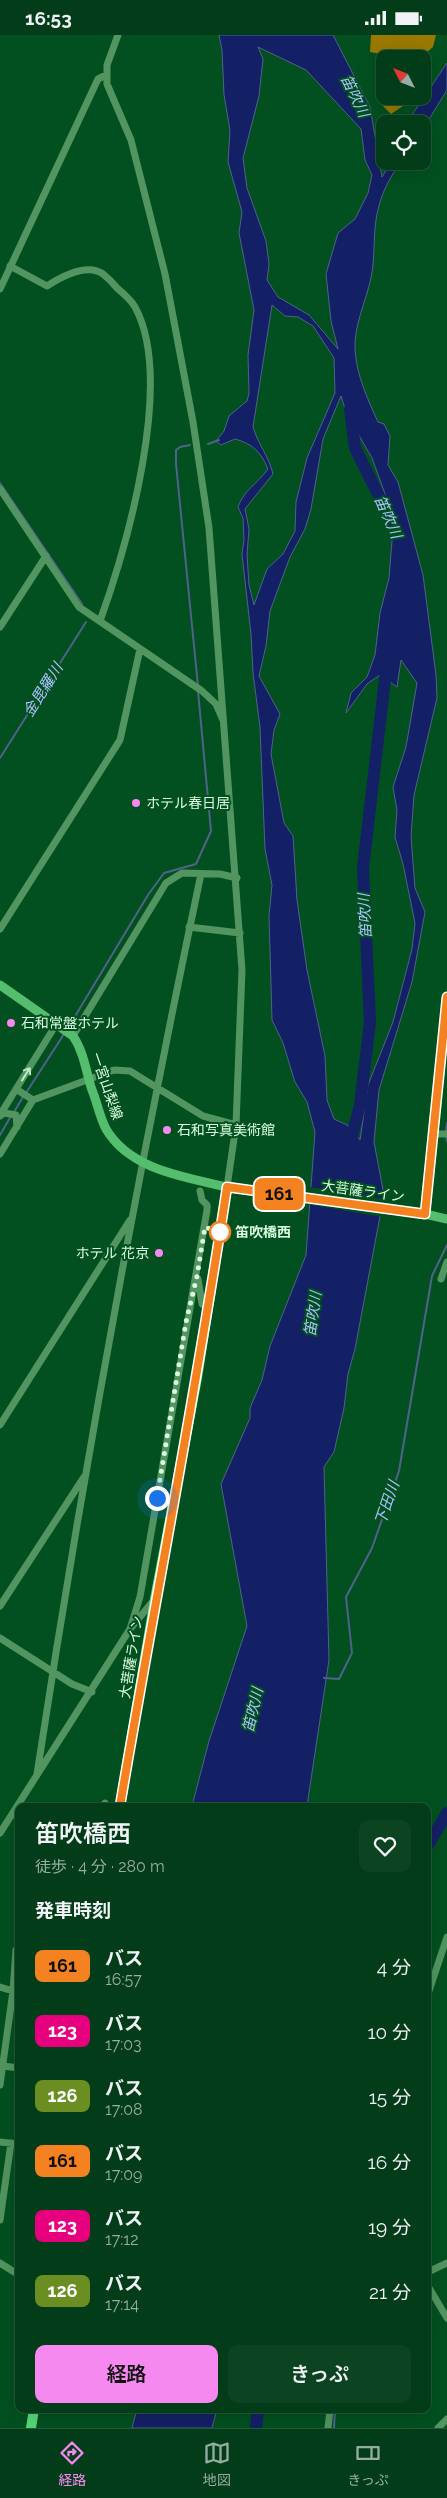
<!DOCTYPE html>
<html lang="ja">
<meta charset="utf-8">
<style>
body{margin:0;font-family:Raleway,"Noto Sans JP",sans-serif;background:#0c4321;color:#f1f3f6;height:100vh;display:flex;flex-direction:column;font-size:19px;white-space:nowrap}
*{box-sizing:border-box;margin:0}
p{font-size:16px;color:#96ada2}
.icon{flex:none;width:28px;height:28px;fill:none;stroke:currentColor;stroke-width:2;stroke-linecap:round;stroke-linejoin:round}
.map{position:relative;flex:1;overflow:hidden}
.side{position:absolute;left:15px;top:1768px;width:416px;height:610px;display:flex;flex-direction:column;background:#023c18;border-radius:10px;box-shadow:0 5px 20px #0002,0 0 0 1px #235637}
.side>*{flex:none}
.badge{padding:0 10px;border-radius:8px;font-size:18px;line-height:32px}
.needle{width:32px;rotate:312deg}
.tools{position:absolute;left:376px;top:15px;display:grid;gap:10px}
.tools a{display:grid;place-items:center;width:55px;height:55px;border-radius:10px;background:#023c18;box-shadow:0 5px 20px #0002,0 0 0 1px #235637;font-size:25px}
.you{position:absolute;width:25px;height:25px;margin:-12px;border:4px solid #fff;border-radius:50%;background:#1a73e8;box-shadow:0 0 0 8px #1a73e833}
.map>.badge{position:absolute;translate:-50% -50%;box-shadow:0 0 0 2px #fff}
h2{padding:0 20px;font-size:19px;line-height:45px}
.round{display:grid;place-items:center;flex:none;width:52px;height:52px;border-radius:10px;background:#0c4321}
.head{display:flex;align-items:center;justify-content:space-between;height:85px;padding:0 20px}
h1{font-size:24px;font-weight:600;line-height:38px}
.primary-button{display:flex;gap:10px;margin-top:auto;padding:10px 20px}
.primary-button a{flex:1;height:58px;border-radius:10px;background:#f589ef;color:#111;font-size:20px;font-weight:600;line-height:58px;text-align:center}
.primary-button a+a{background:#0c4321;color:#f1f3f6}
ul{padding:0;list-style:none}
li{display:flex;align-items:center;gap:15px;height:65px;padding:0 20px}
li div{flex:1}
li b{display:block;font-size:19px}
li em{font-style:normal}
li .badge{min-width:55px;font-weight:700;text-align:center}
.status{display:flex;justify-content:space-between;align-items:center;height:35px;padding:0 25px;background:#023c18;direction:ltr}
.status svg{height:14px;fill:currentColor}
.dock{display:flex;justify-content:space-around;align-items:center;height:70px;border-top:1px solid #235637;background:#023c18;font-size:14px;color:#96ada2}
.dock a{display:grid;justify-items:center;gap:2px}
.dock .current{color:#f589ef}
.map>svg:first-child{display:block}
.forest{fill:#9a7900}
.water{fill:#142065;stroke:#50628a;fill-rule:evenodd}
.pier{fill:#025020}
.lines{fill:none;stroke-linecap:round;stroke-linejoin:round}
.stream{stroke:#50628a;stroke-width:2}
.river{stroke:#142065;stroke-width:12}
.minor{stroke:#529560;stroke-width:7}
.major{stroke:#54bd6e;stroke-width:9}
.highway{stroke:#56d878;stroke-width:10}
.oneway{stroke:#c0e8c6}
.line-casing{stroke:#fff;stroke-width:11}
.line{stroke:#f58220;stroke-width:8}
.walk{stroke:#dbfde0;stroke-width:5;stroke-dasharray:0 9}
.poi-dot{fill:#f589ef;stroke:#025020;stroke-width:2}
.stop-dot{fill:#fff;stroke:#f58220;stroke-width:2.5}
.labels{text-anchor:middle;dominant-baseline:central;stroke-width:4;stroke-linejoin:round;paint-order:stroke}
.poi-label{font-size:14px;fill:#dbfde0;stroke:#025020;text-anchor:start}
.street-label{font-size:14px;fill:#dbfde0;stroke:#025020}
.stop-label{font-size:14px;font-weight:bold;fill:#dbfde0;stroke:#025020;text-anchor:start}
.water-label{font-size:15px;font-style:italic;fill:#acc2ff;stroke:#025020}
</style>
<div class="status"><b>16:53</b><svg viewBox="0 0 49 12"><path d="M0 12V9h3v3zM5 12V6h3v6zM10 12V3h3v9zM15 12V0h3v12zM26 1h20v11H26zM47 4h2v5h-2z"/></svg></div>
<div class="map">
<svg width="447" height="2393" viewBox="0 0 447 2393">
<rect width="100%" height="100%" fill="#025020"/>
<path class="forest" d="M371 0H436L433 12 419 24H388L386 20 370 17Z
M387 61H408L409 67 391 79 383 71Z"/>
<path class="water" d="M219 0H333L370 72 382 142 392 126H401C392 140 383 154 379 171 372 193 376 220 371 243 366 266 354 290 355 314 356 339 368 365 378 387L384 389 390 401 388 430 398 447 423 540 436 640 437 663 414 760 411 802 415 853 425 877 412 947 379 1055 374 1107 384 1160 355 1314 348 1339 344 1373 334 1417 324 1432 329 1625 307 1771H192L209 1706 247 1591 221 1449 250 1383V1373L262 1345 270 1311 306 1220 315 1097 307 1067 295 1047 283 1008 272 985 269 881 272 850 265 814 260 692 253 638 251 599 242 519 244 505 243 483 238 472C244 455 257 449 268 434 261 417 253 409 235 404L221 410 216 406 224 396 229 381 247 366 249 358 248 320 254 275 239 198 242 177 228 127 230 95 224 60 222 15ZM258 12 306 35 361 94 365 125 372 140 368 158 355 184 338 198 326 239 331 286 338 314 309 280 278 262 267 245 269 229 266 206 247 153 243 123 259 61 263 24ZM272 270 285 281 298 282 313 291 334 323 335 358 307 423 296 467 295 496 283 519 267 534 254 570 249 550 247 520 249 494 245 474 273 439C269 422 258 409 253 392ZM341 361 347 380 372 423 385 459 392 506 389 543 380 578 375 620 367 642 351 658 346 678 367 649 380 640 397 652 401 625 417 648 406 712 393 752 397 775 395 802 403 829 415 888 412 914 393 987 368 1050 360 1105 347 1090 334 1084 327 1065 325 1021 307 935 297 865 293 801 284 788 271 719 274 695 280 679 259 641 266 611 270 576 290 522 305 494 311 474 323 404Z
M447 28V55L423 94 422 89H411L412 80Z
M137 2374H217L212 2393H132Z"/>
<path class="pier" d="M309 1152 386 1164 382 1182 307 1169Z"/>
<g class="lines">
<path class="stream" d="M208 409 219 405
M190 410 180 412 176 415V429L198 651
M0 448 82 569
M0 723 86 587
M68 993 148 860 164 838 196 829 211 796 198 656
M26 1058 64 999
M14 1077 23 1062
M446 1096 447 1088
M0 1100 11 1081
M446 1100 447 1106
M324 1643 339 1644 352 1618 346 1562 372 1513 399 1436 432 1241 447 1210
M334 2393 335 2374"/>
<path class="river" d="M350 374 355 413 394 491
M349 1113 360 1070 370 987 363 833 387 627
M428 1810 447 1778
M256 2393 258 2374"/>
<path class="minor" d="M118 0 107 30V49L131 105 165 239 193 387 209 493 242 935 236 1090 227 1152
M10 231 47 251C61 242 87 228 103 239 108 243 113 248 117 253 123 258 131 265 135 272 175 345 127 511 100 586
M0 254 98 44 106 40
M0 454 79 572 202 656 216 669 223 685
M0 592 46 521
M189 892 240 898
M0 894 120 705 140 614
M73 1001 166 848 182 838 220 839 237 843
M16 1054 33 1065
M0 1080 57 988
M0 1081 4 1078 16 1080 17 1092
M433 1099H447
M0 1119 33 1065 114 1035 130 1036 203 1081 236 1090
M198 1244 202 1269 208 1273
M441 1244 447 1227
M0 1390 130 1185
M0 1571 84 1442
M130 1594 140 1562 207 1175V1170L202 1165 200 1156
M0 1603 72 1649 92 1657
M37 1739C83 1437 138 1137 201 839
M105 1771V1768
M0 1798 130 1594 154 1565
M0 1952 13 1956
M428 1959 447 1902
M3 2031 19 2033
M0 2050 13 1956 16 1915
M0 2107 17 2109 19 2098
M0 2185 11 2108
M0 2228 19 2240
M428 2237 447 2228
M428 2251 447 2283
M328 2393 330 2374
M438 2393 447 2384"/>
<path class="major" d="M0 950 73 1001C84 1017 86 1037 92 1055 97 1067 100 1083 106 1094 130 1135 185 1142 227 1152
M425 1179 447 1184"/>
<path class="highway" d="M120 1771 155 1564 197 1343 227 1152 425 1179 447 962
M31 2393 34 2374"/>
</g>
<defs><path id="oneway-shaft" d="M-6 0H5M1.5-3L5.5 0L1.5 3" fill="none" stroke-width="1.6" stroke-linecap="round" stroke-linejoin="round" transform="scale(1.25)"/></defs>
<use class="oneway" href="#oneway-shaft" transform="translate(26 1039) rotate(-58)"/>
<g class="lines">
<defs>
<path id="line" d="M120 1771C155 1565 196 1359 227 1152L425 1179 447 962"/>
</defs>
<use href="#line" class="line-casing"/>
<use href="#line" class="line"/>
<path class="walk" d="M157 1463 186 1287 197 1241 205 1192 220 1197"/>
</g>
<g class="poi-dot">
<circle cx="136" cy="768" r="5"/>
<circle cx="11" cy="988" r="5"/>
<circle cx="167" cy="1095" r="5"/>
<circle cx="159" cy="1218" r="5"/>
</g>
<circle class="stop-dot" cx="220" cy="1197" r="10"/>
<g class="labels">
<g class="poi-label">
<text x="146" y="768">ホテル春日居</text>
<text x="21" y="988">石和常盤ホテル</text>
<text x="177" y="1095">石和写真美術館</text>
<text x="149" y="1218" text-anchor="end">ホテル 花京</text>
</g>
<g class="street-label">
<text transform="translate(107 1051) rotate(71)">一宮山梨線</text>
<text transform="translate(363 1156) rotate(8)">大菩薩ライン</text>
<text transform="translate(131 1622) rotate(-81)">大菩薩ライン</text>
</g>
<g class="stop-label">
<text x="235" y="1197">笛吹橋西</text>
</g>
<g class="water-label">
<text transform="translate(355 61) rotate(64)">笛吹川</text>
<text transform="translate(388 482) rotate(66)">笛吹川</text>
<text transform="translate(43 655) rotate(-58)">金毘羅川</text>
<text transform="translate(365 881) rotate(-93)">笛吹川</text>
<text transform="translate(313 1279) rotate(-82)">笛吹川</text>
<text transform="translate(387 1468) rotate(-71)">下田川</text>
<text transform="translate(253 1675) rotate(-77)">笛吹川</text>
</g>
</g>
</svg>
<div class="tools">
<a><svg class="needle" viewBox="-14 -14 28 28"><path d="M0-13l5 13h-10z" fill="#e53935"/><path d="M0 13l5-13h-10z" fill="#96ada2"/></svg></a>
<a><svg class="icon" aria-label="locate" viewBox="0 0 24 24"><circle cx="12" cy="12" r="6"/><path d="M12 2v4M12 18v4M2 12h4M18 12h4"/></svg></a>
</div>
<div class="you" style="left:157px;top:1463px"></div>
<b class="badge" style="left:279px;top:1159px;background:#f58220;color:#111">161</b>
<section class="side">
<div class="head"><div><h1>笛吹橋西</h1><p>徒歩 · 4 分 · 280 m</p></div><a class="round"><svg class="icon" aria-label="heart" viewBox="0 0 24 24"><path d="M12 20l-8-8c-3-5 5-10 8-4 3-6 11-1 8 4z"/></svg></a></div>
<h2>発車時刻</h2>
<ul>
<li><span class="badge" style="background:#f58220;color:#111">161</span><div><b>バス</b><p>16:57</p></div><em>4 分</em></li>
<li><span class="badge" style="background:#e6007e;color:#fff">123</span><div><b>バス</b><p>17:03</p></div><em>10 分</em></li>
<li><span class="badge" style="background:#6b8e23;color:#fff">126</span><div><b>バス</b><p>17:08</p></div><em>15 分</em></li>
<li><span class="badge" style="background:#f58220;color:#111">161</span><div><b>バス</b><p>17:09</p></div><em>16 分</em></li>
<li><span class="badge" style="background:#e6007e;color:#fff">123</span><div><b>バス</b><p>17:12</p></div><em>19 分</em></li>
<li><span class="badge" style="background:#6b8e23;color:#fff">126</span><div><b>バス</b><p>17:14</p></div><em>21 分</em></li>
</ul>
<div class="primary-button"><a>経路</a><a>きっぷ</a></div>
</section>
</div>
<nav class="dock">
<a class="current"><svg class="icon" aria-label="directions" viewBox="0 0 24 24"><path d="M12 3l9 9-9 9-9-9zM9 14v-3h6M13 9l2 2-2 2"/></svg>経路</a>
<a><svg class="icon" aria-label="map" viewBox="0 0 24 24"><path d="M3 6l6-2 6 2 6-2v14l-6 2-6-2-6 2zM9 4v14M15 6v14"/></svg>地図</a>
<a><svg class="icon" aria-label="tickets" viewBox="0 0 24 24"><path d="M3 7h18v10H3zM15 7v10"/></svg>きっぷ</a>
</nav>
